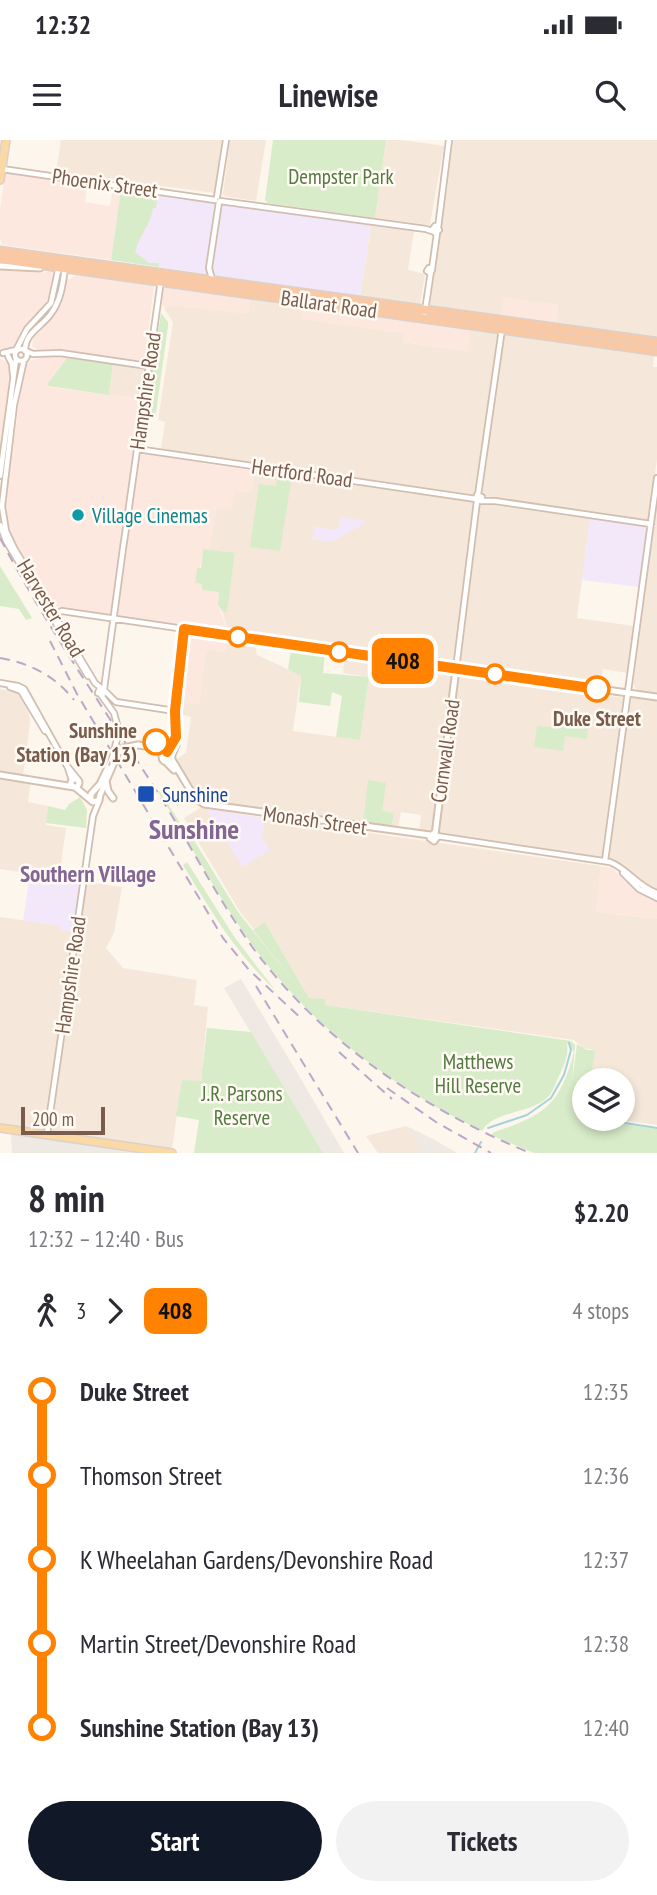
<!DOCTYPE html>
<meta charset="utf-8">
<style>
body{margin:0;font-family:"PT Sans Narrow",sans-serif;background:#f2f2f3;color:#2b2b33;height:100vh;display:flex;flex-direction:column;font-size:26px;white-space:nowrap}
*{box-sizing:border-box;margin:0}
p{font-size:23px;color:#7c7c81}
.icon{flex:none;width:38px;height:38px;fill:none;stroke:currentColor;stroke-width:2;stroke-linecap:round;stroke-linejoin:round}
.map{position:relative;height:1013px;overflow:hidden}
.details{display:flex;flex-direction:column;background:#fff;flex:1}
.details>*{flex:none}
.badge{padding:0 14px;border-radius:10px;font-size:24px;line-height:46px}
.buttons{position:absolute;left:572px;top:928px;display:grid;gap:14px}
.buttons a{display:grid;place-items:center;width:63px;height:63px;border-radius:50%;background:#fff;box-shadow:0 4px 10px #0003;font-size:35px}
.scale{position:absolute;left:21px;bottom:18px;width:84px;box-sizing:border-box;padding-left:7px;border:4px solid #7a5c4d;border-top:0;font-size:19px;line-height:24px;white-space:nowrap;color:#7a5c4d;-webkit-text-stroke:5px #fffaf3;paint-order:stroke}
.map>.badge{position:absolute;translate:-50% -50%;box-shadow:0 0 0 4px #fff}
.legs{display:flex;align-items:center;gap:10px;height:77px;padding:0 28px;font-size:23px}
.legs p{margin-inline-start:auto}
.overview{display:flex;align-items:center;justify-content:space-between;height:119px;padding:0 28px}
h1{font-size:38px;font-weight:800;line-height:52px}
.button{display:flex;gap:14px;margin-top:auto;padding:14px 28px}
.button a{flex:1;height:80px;border-radius:42px;background:#111827;color:#fff;font-size:28px;font-weight:800;line-height:80px;text-align:center}
.button a+a{background:#f2f2f3;color:#2b2b33}
ul{padding:0 28px;list-style:none}
li{display:flex;align-items:center;gap:24px;height:84px;font-size:26px}
li i{display:grid;place-items:center;width:10px;height:100%;margin:0 9px;background:currentColor}
li i::after{content:'';width:18px;height:18px;margin:-9px;border:5px solid;border-radius:50%;background:#fff}
li p{margin-inline-start:auto}
li:first-child i{background:linear-gradient(#0000 50%,currentColor 0)}
li:last-child i{background:linear-gradient(currentColor 50%,#0000 0)}
.status{display:flex;justify-content:space-between;align-items:center;height:49px;padding:0 35px;background:#fff;direction:ltr}
.status svg{height:19px;fill:currentColor}
header{display:flex;justify-content:space-between;align-items:center;height:91px;padding:0 28px;background:#fff;font-size:32px;font-weight:800}
.map>svg:first-child{display:block}
.residential{fill:#f5e8da}
.commercial{fill:#fde8e0}
.industrial{fill:#efe9e4}
.education{fill:#f3e8fa}
.green{fill:#d8ecc9}
.lines{fill:none;stroke-linecap:round;stroke-linejoin:round}
.stream{stroke:#a5d3da;stroke-width:2}
.tertiary-casing{stroke:#d1beb0;stroke-width:8}
.secondary-casing{stroke:#d6c0b0;stroke-width:9}
.primary-casing{stroke:#dad1cd;stroke-width:10}
.trunk-casing{stroke:#dad1cd;stroke-width:11}
.tertiary{stroke:#fff;stroke-width:4.5}
.secondary{stroke:#fff;stroke-width:5}
.primary{stroke:#fbd9a5;stroke-width:7}
.trunk{stroke:#f9c8a4;stroke-width:8}
.rail{stroke:#b9a8c9;stroke-width:2;stroke-dasharray:10 7;stroke-linecap:butt}
.tertiary-bridge-casing{stroke:#d1beb0;stroke-width:8;stroke-linecap:butt}
.secondary-bridge-casing{stroke:#d6c0b0;stroke-width:9;stroke-linecap:butt}
.tertiary-bridge{stroke:#fff;stroke-width:4.5}
.secondary-bridge{stroke:#fff;stroke-width:5}
.line-1-casing{stroke:#fff;stroke-width:16}
.line-1{stroke:#ff8200;stroke-width:10}
.culture-dot{fill:#0f9aa8;stroke:#fffaf3;stroke-width:2.5}
.stop-1-dot{fill:#fff;stroke:#ff8200;stroke-width:3.5}
.transit-dot{fill:#1a4fb4;stroke:#fffaf3;stroke-width:2.5}
.labels{text-anchor:middle;dominant-baseline:central;stroke-width:5;stroke-linejoin:round;paint-order:stroke}
.park-label{font-size:21px;fill:#537a41;stroke:#fffaf3}
.street-label{font-size:21px;fill:#7a5c4d;stroke:#fffaf3}
.culture-label{font-size:21px;fill:#0d838f;stroke:#fffaf3;text-anchor:start}
.stop-label{font-size:21px;font-weight:bold;fill:#7a5c4d;stroke:#fffaf3}
.transit-label{font-size:21px;fill:#164399;stroke:#fffaf3;text-anchor:start}
.neighbourhood-label{font-size:23px;font-weight:bold;fill:#846695;stroke:#fffaf3}
.district-label{font-size:28px;font-weight:bold;fill:#846695;stroke:#fffaf3}
</style>
<div class="status"><b>12:32</b><svg viewBox="0 0 49 12"><path d="M0 12V9h3v3zM5 12V6h3v6zM10 12V3h3v9zM15 12V0h3v12zM26 1h20v11H26zM47 4h2v5h-2z"/></svg></div>
<header><svg class="icon" aria-label="menu" viewBox="0 0 24 24"><path d="M4 6h16M4 12h16M4 18h16"/></svg>Linewise<svg class="icon" aria-label="search" viewBox="0 0 24 24"><circle cx="10" cy="10" r="6"/><path d="M15 15l6 6"/></svg></header>
<div class="map">
<svg width="657" height="1013" viewBox="0 0 657 1013">
<rect width="100%" height="100%" fill="#fdf6ec"/>
<path class="residential" d="M61 0H222L214 53 56 32Z
M230 0H266L256 61 224 56 223 54Z
M386 0H403L444 6 430 85 375 78Z
M453 0H657V198L556 184 558 165 504 158 501 176 430 166Z
M371 86 414 91 408 130 425 134 420 164 360 156Z
M250 157 303 165 302 179 404 193 403 202 467 211 471 188 654 216 653 227H657V319L649 380 161 309 165 282 158 280 173 182 165 170 167 165 248 173Z
M113 224 144 229 140 259 109 255Z
M254 331 590 379 577 478 634 486 627 533 603 529 600 546 229 493 222 471H226L235 414 209 410 216 367 235 350 251 352Z
M657 354V555L644 553 635 548 633 542Z
M228 500 255 504 257 515 301 535 293 591 360 600 369 537 343 533 345 517 624 558 603 717 419 691 421 675 401 672 398 688 209 662 198 659 175 620 186 613 191 577 178 574 179 562 199 564 206 509 226 512Z
M0 549 17 552 28 569 30 582 23 636 31 637 28 662 48 666 46 685 66 688 59 738 0 729Z
M630 557 657 561V751L641 743 622 725 609 718Z
M200 668 207 669 215 682 231 673 601 726 596 772 657 779V985L609 978H623V940H591L595 910 583 908 574 900 325 865 317 859 309 858 265 782 254 789 240 772 184 678Z
M86 742 122 747 114 793 106 808 123 828 197 840 194 865 208 867 201 942 182 940 172 1009 0 984V777L57 785 72 792 73 788H79Z
M406 986 422 1013H378L366 996Z"/>
<path class="commercial" d="M5 33 87 45 85 62 110 66 113 49 121 50 111 120 2 105 0 99V69Z
M0 128 40 133 53 131 51 151 46 163 25 185 14 206 8 209 0 208Z
M76 135 154 144 145 222 54 209 38 210 32 206 33 197 59 168 66 139H70Z
M169 146 250 157 248 174 167 165 165 169 162 164 164 149Z
M504 158 558 165 556 184 501 176Z
M303 165 471 188 468 211 403 202V193L301 179Z
M51 216 67 218 48 243 49 247 140 259 132 317 145 314 254 331 251 352 235 350 232 369 216 367 209 410 203 409 200 429H197L195 443 203 444 202 450 219 452 218 465 229 493 55 466 47 456 11 397 5 367 24 227 31 220Z
M0 219 8 222 11 228 0 327Z
M189 494 228 500 226 512 206 510 199 565 179 562Z
M601 726 612 728 636 751 657 762V779L596 772Z"/>
<path class="industrial" d="M241 839 298 934 344 1013H323L224 848Z
M406 986 433 999 457 1013H422Z
M11 994 143 1013H12Z"/>
<path class="education" d="M140 53 371 85 360 156 131 123Z
M340 377 366 381 365 383 332 402 312 399 314 386 333 390 339 386Z
M590 379 647 386 639 447 582 440Z
M207 669 265 678 262 697 270 710 242 727Z
M30 734 80 741 73 792 61 790 57 785 23 781Z"/>
<path class="green" d="M273 0H386L375 78 268 63 265 60Z
M121 50 158 55 156 68H153C151 84 139 96 135 112L149 123H159V127L111 120Z
M161 173 168 182V186L156 273 145 284 143 282Z
M67 218 113 224 109 255 48 246V243Z
M278 334 292 336 280 411 250 407 259 344 276 346Z
M203 409 235 413 227 472 222 471 218 465 219 452 202 450V444L195 443 197 428H201Z
M0 426 32 478 26 480 19 469 0 466Z
M291 509 325 514 323 533 369 537 360 600 336 597 342 556 332 552 330 566 299 562 301 536 288 529Z
M571 583H580L588 586 587 599 565 596 563 611 534 607 537 586 558 587Z
M368 640 386 643 382 671 394 673 391 687 363 683Z
M160 651 180 683 189 692 238 772 306 857 253 790 265 782 309 858 325 859V865L571 901 575 905 572 942 577 904 587 910H595L591 940H584V978L657 989V1013H534L491 995 494 992C545 975 560 965 574 912L569 903 567 904C569 915 564 925 559 936 556 942 554 950 549 956 531 975 495 969 482 991 393 948 311 886 253 806 218 757 190 703 158 652Z
M80 657 87 670 86 688 46 683 48 666 65 670 69 664Z
M187 722 235 798 275 850C235 812 211 771 183 725Z
M207 888 251 892 323 1013H194L199 980 176 976 182 940 201 941Z"/>
<g class="lines">
<path class="stream" d="M580 970 584 975
M593 978 657 988
M488 988 527 975 551 958 564 935 571 910 569 903
M475 1013 481 1002"/>
<defs>
<path id="tertiary" d="M2 29 215 60
M217 57 226 0
M220 61 426 89 432 91
M435 86 439 90 435 93 432 90Z
M438 88 449 0
M429 128 432 130 430 133 427 131Z
M432 129 437 93
M212 139 209 128 219 62
M424 178 431 131
M15 215a6 6 0 1 1 12 0a6 6 0 1 1-12 0Z
M16 210 27 189 51 163 59 126
M25 211C25 193 40 188 50 175 61 161 63 143 65 127
M26 211 33 214 60 213 148 226
M3 213 16 210
M8 216 12 224 13 235
M24 220 14 265 2 366 6 391 14 408 95 543 101 548
M137 309 476 359
M0 336 16 219
M477 355 482 357 481 361 476 360Z
M478 355 502 189
M482 361H495L651 384
M0 385 6 401 88 536
M124 402 161 140
M51 475 62 471 456 529 477 361
M0 543 18 546 24 549 67 626 79 641
M10 547 21 551 45 591
M100 548 104 549 103 554 98 553Z
M104 549 124 401
M105 551 116 562 175 571
M101 555 114 573 119 592
M167 612 175 598
M171 618 177 604 175 574 185 489
M68 628 72 640
M437 696 610 722C628 729 638 747 657 753
M605 721 657 338
M623 733 639 749 657 758
M47 994 93 676 99 661"/>
<path id="secondary" d="M0 126 40 128
M138 605 153 607 166 612
M162 617a5 5 0 1 1 10 0a5 5 0 1 1-10 0Z
M171 618 195 658 204 664 430 695
M165 621 174 630
M0 635 74 647
M71 643a4 4 0 1 1 8 0a4 4 0 1 1-8 0Z
M106 641 108 651 113 658
M75 647 93 662 99 660 100 655
M100 655 112 627
M91 660V654L100 644 112 619
M433 694 437 697 434 701 430 698Z
M435 695 456 529 657 557"/>
<path id="primary" d="M0 40 6 0
M0 988 172 1013"/>
<path id="trunk" d="M0 111 657 202
M0 119 657 211"/>
</defs>
<use href="#tertiary" class="tertiary-casing"/>
<use href="#secondary" class="secondary-casing"/>
<use href="#primary" class="primary-casing"/>
<use href="#trunk" class="trunk-casing"/>
<use href="#tertiary" class="tertiary"/>
<use href="#secondary" class="secondary"/>
<use href="#primary" class="primary"/>
<use href="#trunk" class="trunk"/>
<path class="rail" d="M0 398C46 486 103 567 156 650 189 702 217 758 253 808 323 903 422 968 530 1013
M50 501 77 554 223 798 249 830 303 880
M0 518C30 523 55 536 74 560
M256 846 358 1013
M339 912 392 959
M387 948 436 982 491 1013"/>
<defs>
<path id="tertiary-bridge" d="M112 618 119 592"/>
<path id="secondary-bridge" d="M112 619 123 608 138 605
M112 627 117 616"/>
</defs>
<use href="#tertiary-bridge" class="tertiary-bridge-casing"/>
<use href="#secondary-bridge" class="secondary-bridge-casing"/>
<use href="#tertiary-bridge" class="tertiary-bridge"/>
<use href="#secondary-bridge" class="secondary-bridge"/>
</g>
<g class="lines">
<defs>
<path id="line-1" d="M156 602 165 607 167 612 176 597 175 571 184 489 597 549"/>
</defs>
<use href="#line-1" class="line-1-casing"/>
<use href="#line-1" class="line-1"/>
</g>
<circle class="culture-dot" cx="78" cy="375" r="7"/>
<g class="stop-1-dot">
<circle cx="238" cy="497" r="9"/>
<circle cx="339" cy="512" r="9"/>
<circle cx="495" cy="534" r="9"/>
<circle cx="597" cy="549" r="12"/>
<circle cx="156" cy="602" r="12"/>
</g>
<rect class="transit-dot" x="137" y="645" width="18" height="18" rx="3.5"/>
<g class="labels">
<g class="park-label">
<text x="341" y="36">Dempster Park</text>
<text x="478" y="921">Matthews<tspan x="478" dy="24">Hill Reserve</tspan></text>
<text x="242" y="953">J.R. Parsons<tspan x="242" dy="24">Reserve</tspan></text>
</g>
<g class="street-label">
<text transform="translate(105 43) rotate(8)">Phoenix Street</text>
<text transform="translate(329 164) rotate(8)">Ballarat Road</text>
<text transform="translate(145 251) rotate(-82)">Hampshire Road</text>
<text transform="translate(302 333) rotate(8)">Hertford Road</text>
<text transform="translate(51 468) rotate(59)">Harvester Road</text>
<text transform="translate(445 611) rotate(-82)">Cornwall Road</text>
<text transform="translate(315 680) rotate(8)">Monash Street</text>
<text transform="translate(70 835) rotate(-82)">Hampshire Road</text>
</g>
<g class="culture-label">
<text x="92" y="375">Village Cinemas</text>
</g>
<g class="stop-label">
<text x="597" y="578">Duke Street</text>
<text x="137" y="590" text-anchor="end">Sunshine<tspan x="137" dy="24">Station (Bay 13)</tspan></text>
</g>
<g class="transit-label">
<text x="162" y="654">Sunshine</text>
</g>
<g class="neighbourhood-label">
<text x="88" y="733">Southern Village</text>
</g>
<g class="district-label">
<text x="194" y="688">Sunshine</text>
</g>
</g>
</svg>
<div class="buttons">
<a><svg class="icon" aria-label="layers" viewBox="0 0 24 24"><path d="M12 4l9 5-9 5-9-5zM3 14l9 5 9-5"/></svg></a>
</div>
<div class="scale">200 m</div>
<b class="badge" style="left:403px;top:521px;background:#ff8200;color:#111">408</b>
</div>
<section class="details">
<div class="overview"><div><h1>8 min</h1><p>12:32 – 12:40 · Bus</p></div><b>$2.20</b></div>
<div class="legs"><svg class="icon" aria-label="walk" viewBox="0 0 24 24"><circle cx="13" cy="4" r="2"/><path d="M13 8l-2 6 4 7M11 14l-3 7M7 12l3-4h3l4 4"/></svg>3<svg class="icon" aria-label="forward" viewBox="0 0 24 24"><path d="M9 5l7 7-7 7"/></svg><b class="badge" style="background:#ff8200;color:#111">408</b><p>4 stops</p></div>
<ul>
<li><i style="color:#ff8200"></i><b>Duke Street</b><p>12:35</p></li>
<li><i style="color:#ff8200"></i><span>Thomson Street</span><p>12:36</p></li>
<li><i style="color:#ff8200"></i><span>K Wheelahan Gardens/Devonshire Road</span><p>12:37</p></li>
<li><i style="color:#ff8200"></i><span>Martin Street/Devonshire Road</span><p>12:38</p></li>
<li><i style="color:#ff8200"></i><b>Sunshine Station (Bay 13)</b><p>12:40</p></li>
</ul>
<div class="button"><a>Start</a><a>Tickets</a></div>
</section>
